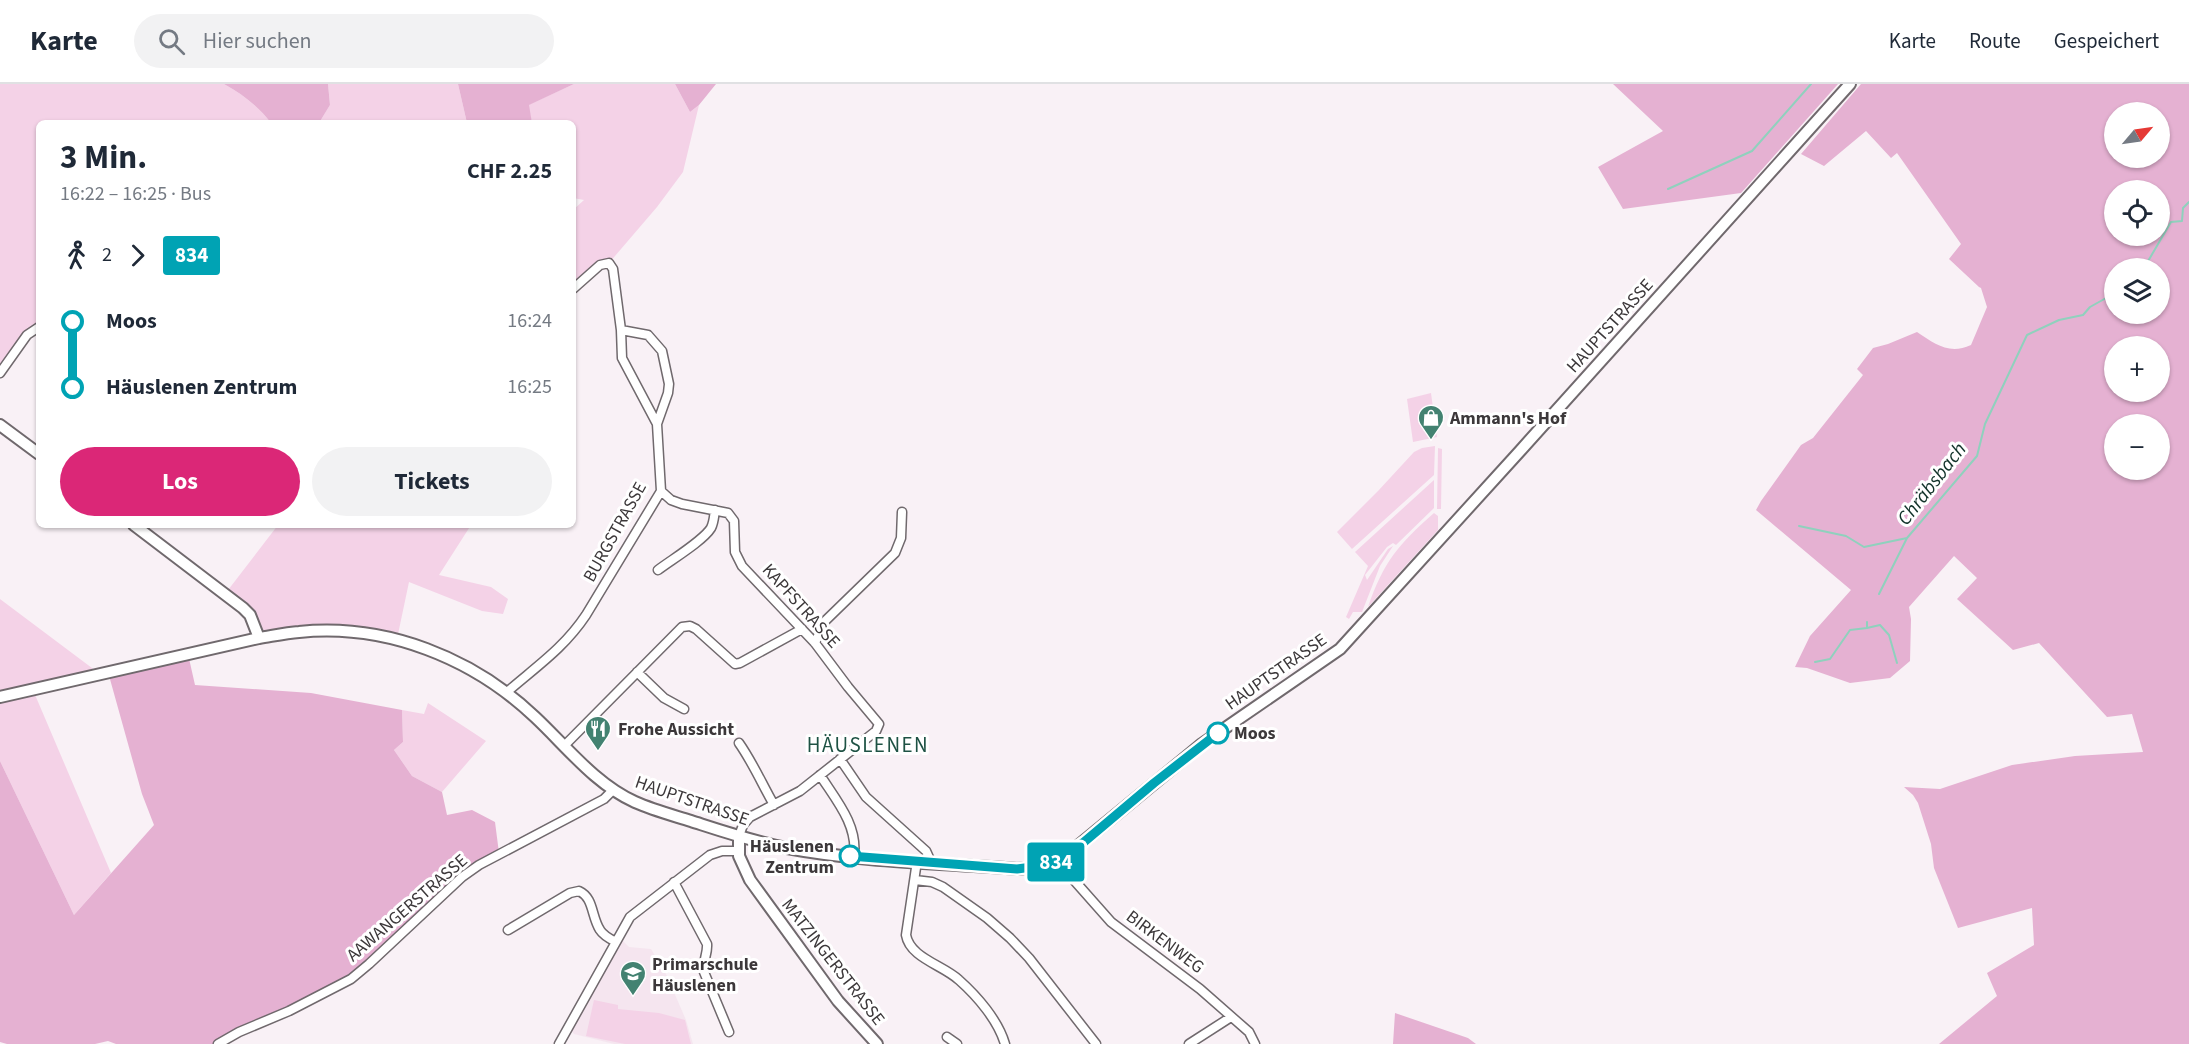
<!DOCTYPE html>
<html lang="de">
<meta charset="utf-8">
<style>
body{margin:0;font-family:"Source Sans 3",sans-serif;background:#f2f2f3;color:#1f2937;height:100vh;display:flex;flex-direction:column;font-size:22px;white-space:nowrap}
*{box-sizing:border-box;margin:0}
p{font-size:20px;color:#747a83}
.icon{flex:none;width:33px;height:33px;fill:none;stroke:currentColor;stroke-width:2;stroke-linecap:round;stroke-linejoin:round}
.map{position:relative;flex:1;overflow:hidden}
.details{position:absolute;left:36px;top:36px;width:540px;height:408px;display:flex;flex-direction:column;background:#fff;border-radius:9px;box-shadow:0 2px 4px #0004}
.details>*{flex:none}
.badge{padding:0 12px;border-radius:4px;font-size:21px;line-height:39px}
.needle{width:39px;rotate:61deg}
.tools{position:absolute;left:2104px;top:18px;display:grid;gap:12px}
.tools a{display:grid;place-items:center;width:66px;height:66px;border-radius:50%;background:#fff;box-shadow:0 2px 4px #0004;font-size:30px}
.map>.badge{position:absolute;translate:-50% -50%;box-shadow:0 0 0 3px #fff}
.legs{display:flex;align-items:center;gap:9px;height:66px;padding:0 24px;font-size:20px}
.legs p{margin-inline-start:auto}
.summary{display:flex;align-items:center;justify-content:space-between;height:102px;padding:0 24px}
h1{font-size:33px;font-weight:700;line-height:45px}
.action{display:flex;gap:12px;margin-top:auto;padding:12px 24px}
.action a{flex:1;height:69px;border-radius:36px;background:#db2777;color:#fff;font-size:24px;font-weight:700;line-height:69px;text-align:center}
.action a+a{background:#f2f2f3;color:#1f2937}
ul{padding:0 24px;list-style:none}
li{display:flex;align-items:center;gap:21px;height:66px;font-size:22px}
li i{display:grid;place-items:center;width:9px;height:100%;margin:0 8px;background:currentColor}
li i::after{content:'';width:15px;height:15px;margin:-8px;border:4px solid;border-radius:50%;background:#fff}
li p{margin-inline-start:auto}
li:first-child i{background:linear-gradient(#0000 50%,currentColor 0)}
li:last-child i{background:linear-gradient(currentColor 50%,#0000 0)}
header{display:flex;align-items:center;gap:36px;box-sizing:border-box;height:84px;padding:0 30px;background:#fff;border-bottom:2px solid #e0e1e3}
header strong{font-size:28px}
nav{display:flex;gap:33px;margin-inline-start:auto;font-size:21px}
.search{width:420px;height:54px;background:#f2f2f3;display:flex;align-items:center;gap:15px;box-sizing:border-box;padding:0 21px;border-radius:33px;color:#747a83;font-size:22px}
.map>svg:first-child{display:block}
.built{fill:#f5e5ef}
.green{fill:#f4d2e7}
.forest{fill:#e5b1d2;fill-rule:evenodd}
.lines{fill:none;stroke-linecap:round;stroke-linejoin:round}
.stream{stroke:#8fd1bd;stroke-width:2}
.minor-casing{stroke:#70696d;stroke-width:11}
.tertiary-casing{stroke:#70696d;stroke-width:14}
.minor{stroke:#fff;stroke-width:8}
.tertiary{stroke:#fff;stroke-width:10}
.line-1-casing{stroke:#fff;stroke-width:14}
.line-1{stroke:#00a3b4;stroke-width:9}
.stop-1-dot{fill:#fff;stroke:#00a3b4;stroke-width:3}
.labels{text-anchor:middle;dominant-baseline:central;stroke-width:6;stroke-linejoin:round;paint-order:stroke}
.street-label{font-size:18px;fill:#3c383a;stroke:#fff}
.poi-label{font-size:18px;font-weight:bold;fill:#3c383a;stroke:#fff;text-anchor:start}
.stop-label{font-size:18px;font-weight:bold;fill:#3c383a;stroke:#fff;text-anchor:start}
.water-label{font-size:20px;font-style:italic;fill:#113229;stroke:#fff}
.quarter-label{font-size:21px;letter-spacing:1.5px;fill:#1e5244;stroke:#fff}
</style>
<header>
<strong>Karte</strong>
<div class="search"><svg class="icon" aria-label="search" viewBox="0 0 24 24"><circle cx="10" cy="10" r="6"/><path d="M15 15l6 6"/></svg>Hier suchen</div>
<nav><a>Karte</a><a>Route</a><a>Gespeichert</a></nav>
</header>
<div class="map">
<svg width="2189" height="960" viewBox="0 0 2189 960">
<rect width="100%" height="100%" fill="#f9f1f6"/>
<path class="built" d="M622 856 629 863 651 865 666 890 686 936 693 960H614L574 950 571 946Z"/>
<path class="green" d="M0 0H224C242 10 258 22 271 39H39V243L0 289Z
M328 0H458L467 39H319L330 21Z
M574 0H675L690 28 699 21 683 88 657 123 609 179 573 205V126L584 116 573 114V39H532L528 21Z
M1431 309 1437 353 1413 358 1407 315Z
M1435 362 1434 391 1352 465 1337 448 1378 407 1414 368 1422 364Z
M1438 364 1442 365 1441 425H1437Z
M1434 396V424L1396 461 1393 459 1387 463 1365 491 1367 496 1388 465 1393 462 1380 482 1362 528H1353L1349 535 1346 533 1368 482 1355 468Z
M1434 429 1438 432V446L1368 523C1384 477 1398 461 1434 429Z
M278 441H471L439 491 491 503 508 515 503 530 482 527 409 498 397 555 367 549 259 554 256 545 225 510Z
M0 515 100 590 33 606 111 789 74 831 0 677Z
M428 619 486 657 442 708 412 692 394 666 403 658 402 626 424 630Z
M594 916 618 921V925L659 929 685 936 691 960H625L586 952Z"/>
<path class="forest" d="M224 0H328L330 21 319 39H271C258 22 242 10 224 0Z
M458 0H574L529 21 532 39H467Z
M675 0H716L699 21 690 28Z
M1613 0H1838L1741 109 1623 125 1598 83 1663 47Z
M1861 0H2189V960H1939L1997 912 1987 889 2034 861 2032 824 1958 844 1934 784 1931 760 1918 719 1913 711 1904 703 1940 705 2012 681 2075 672 2143 668 2132 630 2107 633 2039 559 2013 566 1957 515 1977 494 1954 472 1909 523 1911 535 1910 577 1890 594 1850 599 1807 584 1795 583 1810 552 1851 506 1756 426 1761 417 1801 361 1813 354 1863 291 1857 285 1873 264 1888 260 1917 248C1935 260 1949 271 1971 261L1987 223 1981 204 1979 203 1949 175 1961 160 1897 69 1891 74 1866 47 1824 82 1801 70ZM2160 28V74H2115V28ZM2160 106V152H2115V106ZM2160 184V230H2115V184ZM2160 262V308H2115V262ZM2160 340V386H2115V340Z
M188 570 195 601 311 609 402 626 403 658 394 666 412 692 442 708 447 731 472 726 495 738 499 769 479 781 351 895 218 960H116L108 957 95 960H7L0 958V677L74 831 154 741 142 710 108 588Z
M1395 929 1468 954 1476 960H1393Z"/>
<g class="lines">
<path class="stream" d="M1668 105 1752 67 1811 0
M2144 184 2171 138 2182 137 2183 124 2189 118
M1799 442 1846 452 1864 463 1907 454 1977 372 1985 340 2027 251 2059 236 2083 231 2090 223 2115 209
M1879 510 1907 454
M1867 538V544L1880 541 1889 551 1897 579
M1815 578 1830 575 1850 546 1867 544"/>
<defs>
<path id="minor" d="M621 246 648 251 662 267 669 300 668 309 657 340
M0 289 27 251 39 243
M661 407 671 416 682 420 728 429 734 437 735 468 742 482 815 559 848 603 879 640 876 647 800 707 750 733 743 741 739 752
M658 486C671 476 703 457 711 444 714 438 714 432 715 426
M815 559 824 538 895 469 901 454 902 428
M637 588 664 614 684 625
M507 608C537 582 564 564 586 531L661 407 657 340 622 274 621 246 613 185 609 179 600 181 573 205
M739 659C753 679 762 700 774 721
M565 661 682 543 690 542 696 545 735 580 740 579 802 545
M840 675 866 713 926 767 931 778
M820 691C836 716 858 741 854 772
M917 777 906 851C910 874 943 881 959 896 977 912 998 936 1005 960
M1057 777 1111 838 1200 905 1249 948 1255 960
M915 796 932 798 943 803 987 834 1010 854 1029 874 1096 960
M674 798 707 860C708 870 702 878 704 888L729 948
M508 846 570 809 579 807C594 814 591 832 600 846 603 851 610 855 616 858
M947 953 957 960
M218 960 239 948 289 927 351 895 369 880 462 793 479 781 604 715 613 706
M559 960 630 833 710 771 722 767H738
M1189 960 1231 933"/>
<path id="tertiary" d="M0 341 39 370
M134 441 243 524 250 531 259 554
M0 613 259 554C272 552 286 549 299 548 386 539 473 574 535 633 566 662 595 700 635 718 653 726 672 731 691 737 722 747 754 758 787 764 862 778 941 779 1018 785L1047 781 1067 771 1202 660 1340 565 1520 367 1850 0
M739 752V772L750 796 838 917 877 960"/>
</defs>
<use href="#minor" class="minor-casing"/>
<use href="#tertiary" class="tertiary-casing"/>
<use href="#minor" class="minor"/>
<use href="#tertiary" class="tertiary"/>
</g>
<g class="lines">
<defs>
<path id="line-1" d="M850 772 1017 785 1047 781 1057 777 1084 758 1154 699 1218 649"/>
</defs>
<use href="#line-1" class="line-1-casing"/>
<use href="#line-1" class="line-1"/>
</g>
<defs>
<symbol id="shop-pin" viewBox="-11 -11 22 30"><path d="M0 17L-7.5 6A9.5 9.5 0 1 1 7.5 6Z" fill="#438271" stroke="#fff"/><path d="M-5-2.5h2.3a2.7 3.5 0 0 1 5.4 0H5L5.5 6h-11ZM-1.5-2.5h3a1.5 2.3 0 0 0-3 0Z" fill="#fff"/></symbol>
<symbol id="restaurant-pin" viewBox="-11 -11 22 30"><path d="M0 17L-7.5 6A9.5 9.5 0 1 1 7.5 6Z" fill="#438271" stroke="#fff"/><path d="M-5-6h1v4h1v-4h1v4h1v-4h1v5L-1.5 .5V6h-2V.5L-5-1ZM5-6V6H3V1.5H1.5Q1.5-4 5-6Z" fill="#fff"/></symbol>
<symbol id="school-pin" viewBox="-11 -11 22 30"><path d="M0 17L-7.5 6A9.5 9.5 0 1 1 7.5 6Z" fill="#438271" stroke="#fff"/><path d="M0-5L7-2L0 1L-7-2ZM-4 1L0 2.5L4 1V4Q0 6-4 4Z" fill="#fff"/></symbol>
</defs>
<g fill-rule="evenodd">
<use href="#shop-pin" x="1416" y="319" width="30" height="40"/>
<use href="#restaurant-pin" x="583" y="630" width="30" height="40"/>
<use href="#school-pin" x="618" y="875" width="30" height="40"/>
</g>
<g class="stop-1-dot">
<circle cx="1218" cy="649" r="10"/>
<circle cx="850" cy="772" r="10"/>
</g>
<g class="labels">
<g class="street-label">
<text transform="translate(1610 242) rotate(-48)">HAUPTSTRASSE</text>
<text transform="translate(615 448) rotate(-61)">BURGSTRASSE</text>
<text transform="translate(801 522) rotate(48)">KAPFSTRASSE</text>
<text transform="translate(1276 588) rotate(-35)">HAUPTSTRASSE</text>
<text transform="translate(692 717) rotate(19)">HAUPTSTRASSE</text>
<text transform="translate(407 824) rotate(-41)">AAWANGERSTRASSE</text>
<text transform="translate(1165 858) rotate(37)">BIRKENWEG</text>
<text transform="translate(833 878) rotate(52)">MATZINGERSTRASSE</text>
</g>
<g class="poi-label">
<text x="1450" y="334">Ammann's Hof</text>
<text x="618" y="645">Frohe Aussicht</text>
<text x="652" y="880">Primarschule<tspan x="652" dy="21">Häuslenen</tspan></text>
</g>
<g class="stop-label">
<text x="1234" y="649">Moos</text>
<text x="834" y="762" text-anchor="end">Häuslenen<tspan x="834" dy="21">Zentrum</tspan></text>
</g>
<g class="water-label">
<text transform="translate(1932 400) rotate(-52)">Chräbsbach</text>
</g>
<g class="quarter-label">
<text x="868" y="661">HÄUSLENEN</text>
</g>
</g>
</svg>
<div class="tools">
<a><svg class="needle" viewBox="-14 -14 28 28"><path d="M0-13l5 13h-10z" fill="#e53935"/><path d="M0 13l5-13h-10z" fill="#747a83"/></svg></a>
<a><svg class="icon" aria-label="locate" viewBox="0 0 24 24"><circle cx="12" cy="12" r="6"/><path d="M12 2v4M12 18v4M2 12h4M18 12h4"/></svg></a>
<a><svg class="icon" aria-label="layers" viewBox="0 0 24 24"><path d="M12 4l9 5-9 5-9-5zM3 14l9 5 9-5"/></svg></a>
<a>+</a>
<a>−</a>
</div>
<b class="badge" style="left:1056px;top:778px;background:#00a3b4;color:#fff">834</b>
<section class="details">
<div class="summary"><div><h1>3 Min.</h1><p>16:22 – 16:25 · Bus</p></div><b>CHF 2.25</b></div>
<div class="legs"><svg class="icon" aria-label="walk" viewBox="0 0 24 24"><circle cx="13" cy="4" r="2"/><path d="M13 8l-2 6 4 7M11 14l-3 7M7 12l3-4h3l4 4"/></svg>2<svg class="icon" aria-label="forward" viewBox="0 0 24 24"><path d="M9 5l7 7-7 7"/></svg><b class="badge" style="background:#00a3b4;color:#fff">834</b></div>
<ul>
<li><i style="color:#00a3b4"></i><b>Moos</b><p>16:24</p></li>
<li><i style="color:#00a3b4"></i><b>Häuslenen Zentrum</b><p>16:25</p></li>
</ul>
<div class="action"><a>Los</a><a>Tickets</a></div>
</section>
</div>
